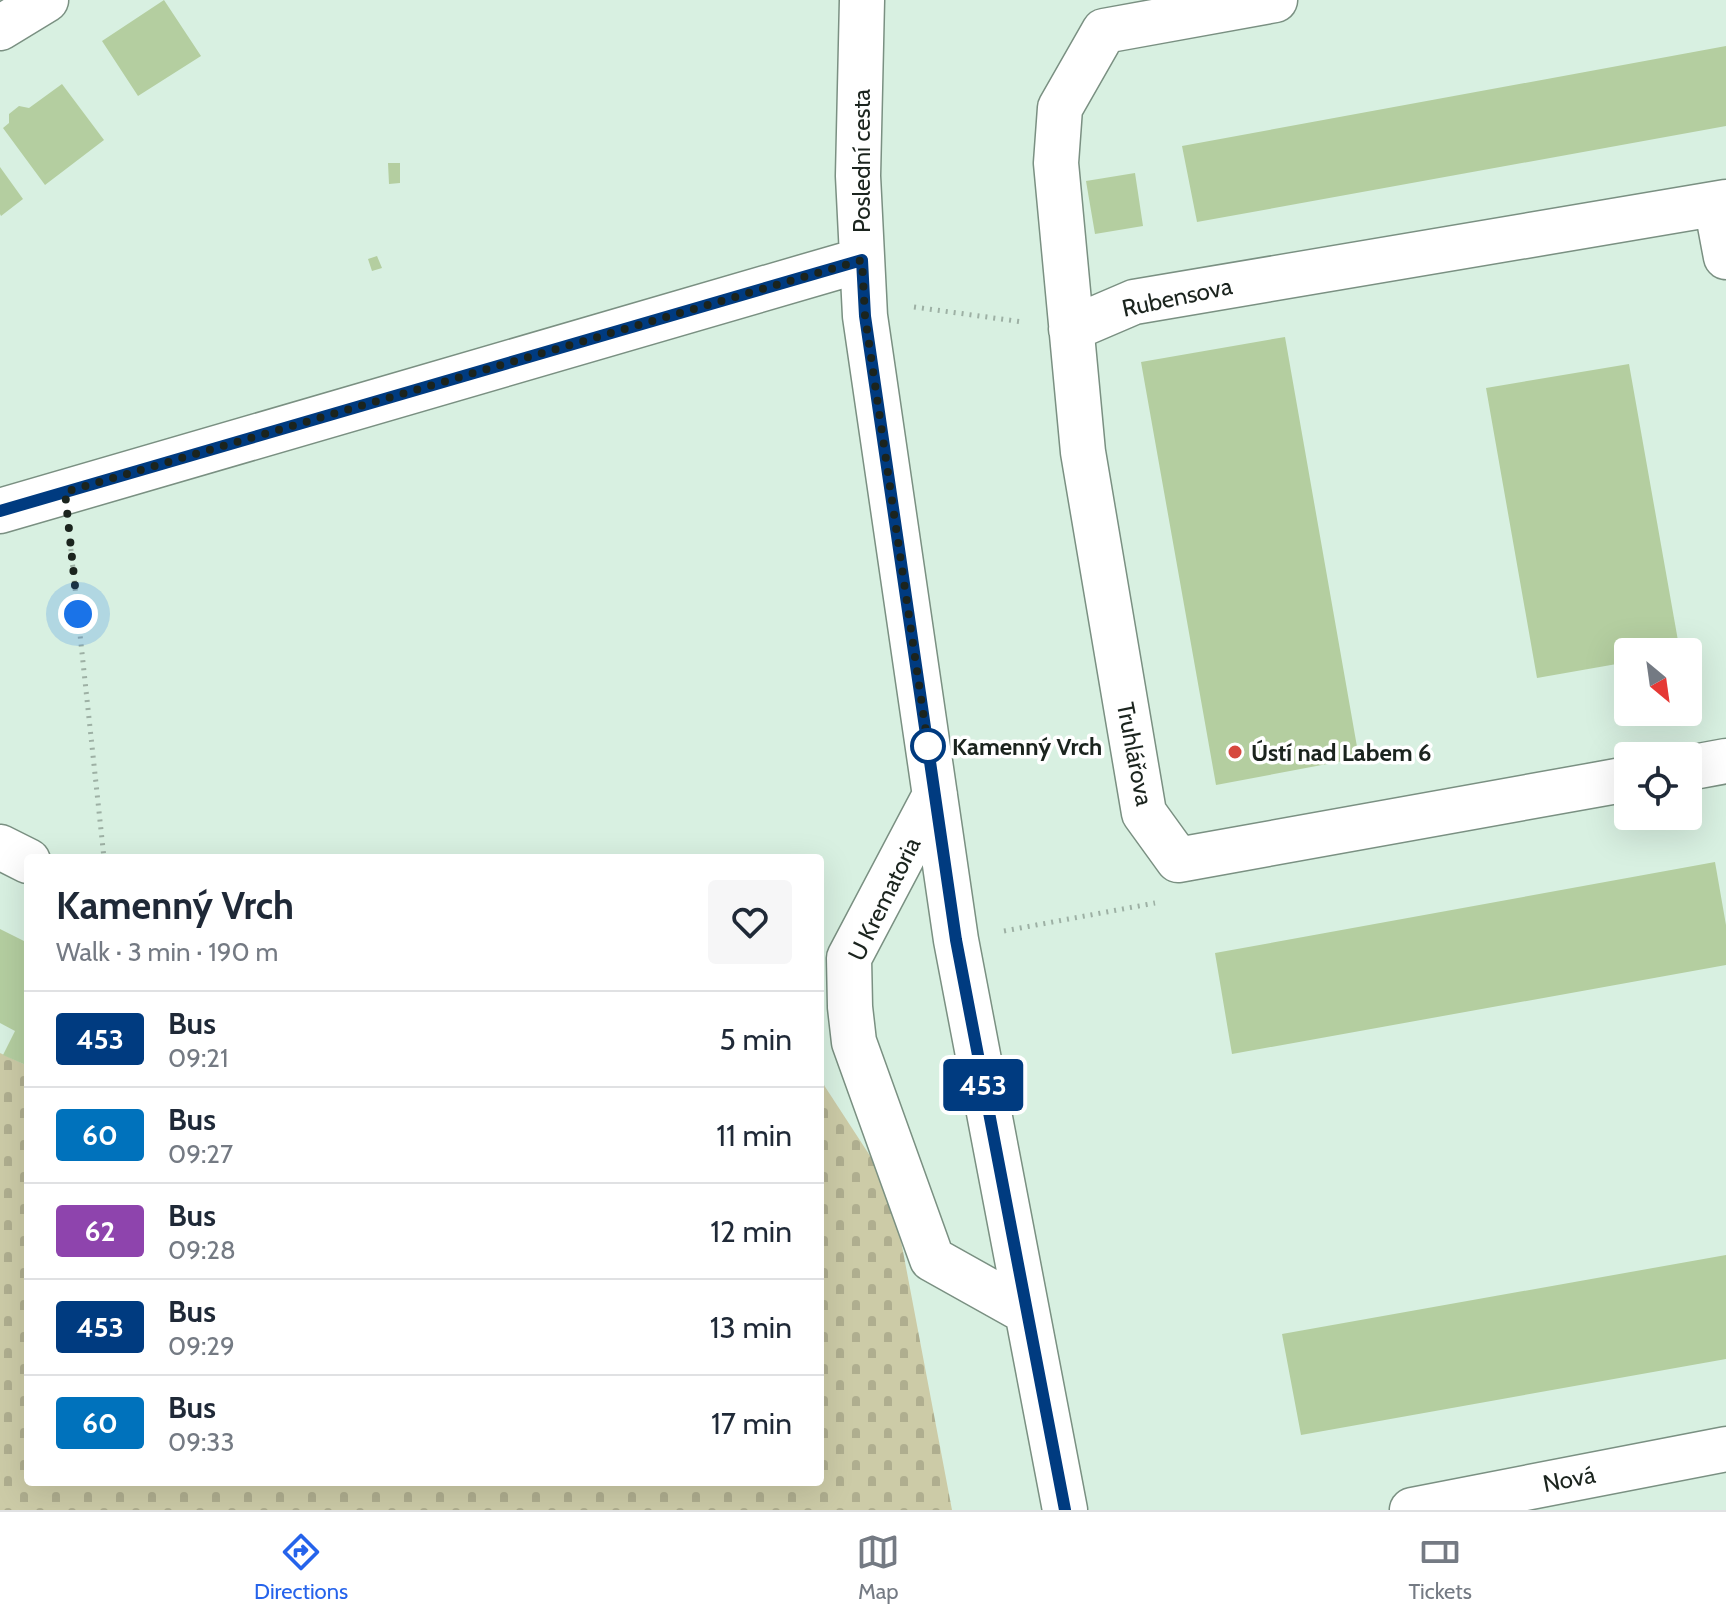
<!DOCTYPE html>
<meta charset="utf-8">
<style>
body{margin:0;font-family:Cabin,sans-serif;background:#f6f6f7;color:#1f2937;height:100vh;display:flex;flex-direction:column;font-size:30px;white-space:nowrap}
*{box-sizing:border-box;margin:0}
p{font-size:26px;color:#747a83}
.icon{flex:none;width:44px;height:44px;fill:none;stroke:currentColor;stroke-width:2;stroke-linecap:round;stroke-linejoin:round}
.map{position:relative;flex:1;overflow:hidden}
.sheet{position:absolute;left:24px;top:854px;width:800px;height:632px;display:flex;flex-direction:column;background:#fff;border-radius:8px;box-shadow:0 8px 32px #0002}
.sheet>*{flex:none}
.badge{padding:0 16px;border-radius:6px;font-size:28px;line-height:52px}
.needle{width:52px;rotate:151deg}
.fabs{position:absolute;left:1614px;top:638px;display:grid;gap:16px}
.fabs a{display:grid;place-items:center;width:88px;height:88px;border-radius:8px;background:#fff;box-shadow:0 8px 32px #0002;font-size:40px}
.you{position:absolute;width:40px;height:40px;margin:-20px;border:6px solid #fff;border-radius:50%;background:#1a73e8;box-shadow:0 0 0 12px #1a73e833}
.map>.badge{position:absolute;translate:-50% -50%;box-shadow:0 0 0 4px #fff}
.round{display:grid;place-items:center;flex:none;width:84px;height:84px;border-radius:8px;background:#f6f6f7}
.head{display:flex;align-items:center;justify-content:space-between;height:136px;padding:0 32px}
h1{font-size:38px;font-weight:800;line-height:60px}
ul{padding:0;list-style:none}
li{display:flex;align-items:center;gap:24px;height:96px;padding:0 32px;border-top:2px solid #e0e1e3}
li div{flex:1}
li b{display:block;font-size:30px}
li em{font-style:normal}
li .badge{min-width:88px;font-weight:700;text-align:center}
.menu{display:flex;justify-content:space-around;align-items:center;height:112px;border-top:2px solid #e0e1e3;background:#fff;font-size:22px;color:#747a83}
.menu a{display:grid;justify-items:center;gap:4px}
.menu .selected{color:#2563eb}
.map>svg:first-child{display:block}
.cemetery{fill:url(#cemetery-stones)}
.building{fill:#b4cea0}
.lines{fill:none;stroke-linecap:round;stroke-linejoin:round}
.minor-casing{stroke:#7a9082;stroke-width:47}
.path{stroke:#9db0a4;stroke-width:5;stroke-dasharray:2 6;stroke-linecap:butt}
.minor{stroke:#fff;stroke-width:44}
.line-casing{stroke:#fff;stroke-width:18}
.line{stroke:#003b80;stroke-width:12}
.walk{stroke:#1b241e;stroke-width:8;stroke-dasharray:0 14.4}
.stop-dot{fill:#fff;stroke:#003b80;stroke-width:4}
.poi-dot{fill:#d6483e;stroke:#fff;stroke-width:3}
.labels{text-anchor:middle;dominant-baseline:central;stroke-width:7;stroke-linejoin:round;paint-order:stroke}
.street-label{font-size:24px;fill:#1b241e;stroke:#fff}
.stop-label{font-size:24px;font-weight:bold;fill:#1b241e;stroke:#fff;text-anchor:start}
.poi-label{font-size:24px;font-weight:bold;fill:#1b241e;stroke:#fff;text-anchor:start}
</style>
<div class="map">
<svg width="1726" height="1510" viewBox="0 0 1726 1510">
<defs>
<pattern id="cemetery-stones" width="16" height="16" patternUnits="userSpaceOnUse" patternTransform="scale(2)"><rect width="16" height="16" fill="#cccba7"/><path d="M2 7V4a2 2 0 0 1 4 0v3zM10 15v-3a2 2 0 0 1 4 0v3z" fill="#afae8f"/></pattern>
</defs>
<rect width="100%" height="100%" fill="#d8f0e1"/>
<path class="cemetery" d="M0 1053 28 1066V1482H820V1079L891 1188 952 1510H0Z"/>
<path class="building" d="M164 0 201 56 138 96 102 41Z
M1726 46V126L1197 222 1182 146Z
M62 84 104 140 45 185 3 128 9 123V114L19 106 29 108Z
M388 163H400V183L389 184Z
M0 167 23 199 1 216 0 214Z
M1135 173 1143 226 1095 234 1086 181Z
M377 256 382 268 372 271 368 259Z
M1285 337 1359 758 1216 785 1141 362Z
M1629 364 1680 652H1628V662L1537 678 1486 388Z
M1715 862 1726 925V965L1232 1054 1215 953Z
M0 929 28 943V1066L3 1055 15 1031 0 1023Z
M1726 1255V1359L1301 1435 1282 1334Z"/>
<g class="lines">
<defs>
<path id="minor" d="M862 0 858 176 865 316 956 940 1065 1510
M1275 0 1104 31 1060 108 1056 163 1083 452 1144 813 1178 860 1628 779
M0 28 46 0
M1716 204 1726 257
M1071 329 1134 302 1726 202
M0 511 862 260
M1688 768 1726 761
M935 795 849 958 850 1007 854 1042 932 1259 1025 1311
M0 847 28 861
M1412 1510 1726 1449"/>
</defs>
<use href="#minor" class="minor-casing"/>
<path class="path" d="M914 307 1023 322
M70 541 104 858
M1004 931 1155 903"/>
<use href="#minor" class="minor"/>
</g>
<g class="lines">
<defs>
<path id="line" d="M0 511 862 260 865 316 956 940 1065 1510"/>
</defs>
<use href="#line" class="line-casing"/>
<use href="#line" class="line"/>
<path class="walk" d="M78 614 65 492 862 260 865 316 928 746"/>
</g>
<circle class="stop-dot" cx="928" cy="746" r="16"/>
<circle class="poi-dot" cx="1235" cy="752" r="8"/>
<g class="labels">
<g class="street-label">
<text transform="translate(861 161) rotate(-90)">Poslední cesta</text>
<text transform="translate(1177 297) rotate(-12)">Rubensova</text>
<text transform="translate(1135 754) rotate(79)">Truhlářova</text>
<text transform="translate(884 899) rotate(-64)">U Krematoria</text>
<text transform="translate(1569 1479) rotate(-11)">Nová</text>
</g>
<g class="stop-label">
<text x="952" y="746">Kamenný Vrch</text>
</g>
<g class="poi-label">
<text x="1251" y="752">Ústí nad Labem 6</text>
</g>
</g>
</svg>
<div class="fabs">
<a><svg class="needle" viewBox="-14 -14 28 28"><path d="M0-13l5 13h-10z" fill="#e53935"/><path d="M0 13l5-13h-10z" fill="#747a83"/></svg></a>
<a><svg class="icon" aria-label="locate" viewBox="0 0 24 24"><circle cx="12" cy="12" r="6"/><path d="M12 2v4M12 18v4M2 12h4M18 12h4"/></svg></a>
</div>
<div class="you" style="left:78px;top:614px"></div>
<b class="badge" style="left:983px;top:1085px;background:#003b80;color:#fff">453</b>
<section class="sheet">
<div class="head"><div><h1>Kamenný Vrch</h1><p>Walk · 3 min · 190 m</p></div><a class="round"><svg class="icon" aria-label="heart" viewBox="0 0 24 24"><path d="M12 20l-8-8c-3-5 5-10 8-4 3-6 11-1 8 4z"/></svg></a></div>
<ul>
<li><span class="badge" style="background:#003b80;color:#fff">453</span><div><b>Bus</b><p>09:21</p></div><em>5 min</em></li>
<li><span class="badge" style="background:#0072bc;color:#fff">60</span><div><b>Bus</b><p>09:27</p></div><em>11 min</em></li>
<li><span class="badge" style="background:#8e44ad;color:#fff">62</span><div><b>Bus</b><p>09:28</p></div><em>12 min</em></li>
<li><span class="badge" style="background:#003b80;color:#fff">453</span><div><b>Bus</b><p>09:29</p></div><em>13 min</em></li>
<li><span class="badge" style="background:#0072bc;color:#fff">60</span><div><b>Bus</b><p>09:33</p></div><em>17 min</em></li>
</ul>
</section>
</div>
<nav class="menu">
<a class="selected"><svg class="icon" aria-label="directions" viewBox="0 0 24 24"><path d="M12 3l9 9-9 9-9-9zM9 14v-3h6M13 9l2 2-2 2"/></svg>Directions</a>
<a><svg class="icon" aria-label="map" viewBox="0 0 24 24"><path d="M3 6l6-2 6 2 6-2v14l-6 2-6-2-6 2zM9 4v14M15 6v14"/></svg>Map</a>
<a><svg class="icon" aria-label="tickets" viewBox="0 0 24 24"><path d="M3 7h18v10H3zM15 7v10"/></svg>Tickets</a>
</nav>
